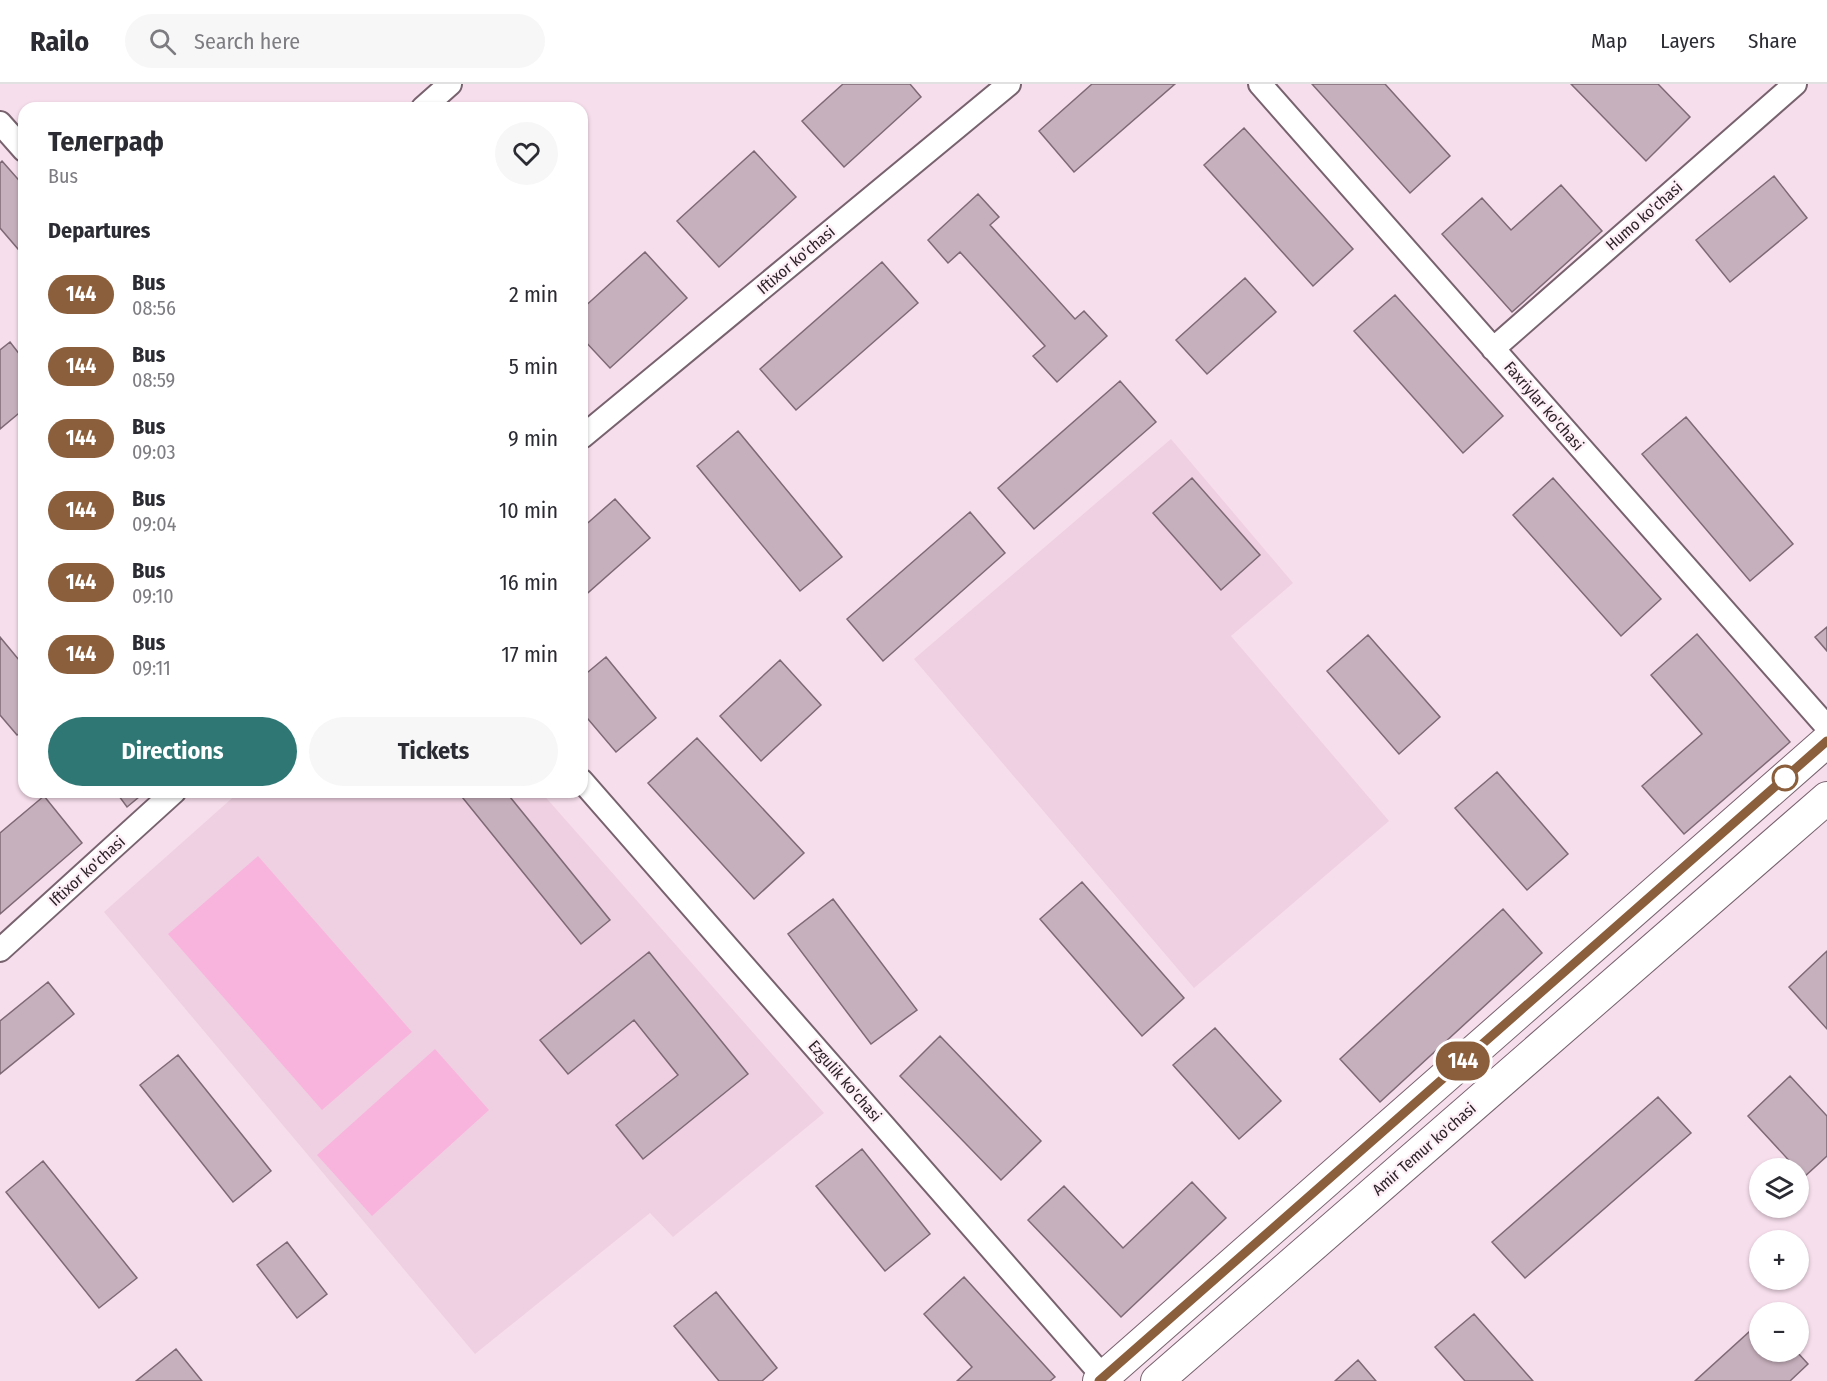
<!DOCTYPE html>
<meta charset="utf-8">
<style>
body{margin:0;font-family:"Fira Sans Condensed",sans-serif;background:#f7f7f7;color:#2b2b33;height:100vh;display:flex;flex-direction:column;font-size:22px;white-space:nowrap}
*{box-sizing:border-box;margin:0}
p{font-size:20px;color:#7c7c81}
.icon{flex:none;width:33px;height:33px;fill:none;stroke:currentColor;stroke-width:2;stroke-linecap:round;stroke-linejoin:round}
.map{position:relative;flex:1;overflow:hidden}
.drawer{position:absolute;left:18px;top:18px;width:570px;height:696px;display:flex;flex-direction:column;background:#fff;border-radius:18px;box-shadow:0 2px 4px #0004}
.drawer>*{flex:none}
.badge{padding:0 12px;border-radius:20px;font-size:21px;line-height:39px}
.buttons{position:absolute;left:1749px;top:1074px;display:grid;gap:12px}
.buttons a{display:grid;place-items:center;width:60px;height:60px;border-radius:50%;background:#fff;box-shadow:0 2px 4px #0004;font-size:30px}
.map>.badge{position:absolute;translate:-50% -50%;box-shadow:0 0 0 3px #fff}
h2{padding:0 30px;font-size:22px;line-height:54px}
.round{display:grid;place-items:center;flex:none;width:63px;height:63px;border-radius:32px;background:#f7f7f7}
.head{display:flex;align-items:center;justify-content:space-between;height:102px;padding:0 30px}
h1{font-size:28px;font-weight:700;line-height:45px}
.action{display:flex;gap:12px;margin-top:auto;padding:12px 30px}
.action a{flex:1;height:69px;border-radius:36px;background:#2e7774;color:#fff;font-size:24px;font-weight:700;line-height:69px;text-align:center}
.action a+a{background:#f7f7f7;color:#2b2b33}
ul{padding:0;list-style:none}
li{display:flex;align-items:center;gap:18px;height:72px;padding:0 30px}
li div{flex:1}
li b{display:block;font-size:22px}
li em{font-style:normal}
li .badge{min-width:66px;font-weight:700;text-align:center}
header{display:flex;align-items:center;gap:36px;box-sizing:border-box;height:84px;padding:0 30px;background:#fff;border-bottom:2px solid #e1e1e2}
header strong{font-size:28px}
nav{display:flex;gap:33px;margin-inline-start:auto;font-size:21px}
.search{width:420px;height:54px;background:#f7f7f7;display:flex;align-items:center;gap:15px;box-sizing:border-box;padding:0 21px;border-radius:33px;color:#7c7c81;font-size:22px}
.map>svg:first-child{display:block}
.built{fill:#efd0e2}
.pitch{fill:#f9b4dd}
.building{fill:#c7b0bd;stroke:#7f6976;stroke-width:1.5}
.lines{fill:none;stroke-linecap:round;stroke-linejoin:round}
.street-casing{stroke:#77626e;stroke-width:26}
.secondary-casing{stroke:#77626e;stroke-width:34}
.street{stroke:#fff;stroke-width:22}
.secondary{stroke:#fff;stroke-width:32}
.line-casing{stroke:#fff;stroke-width:14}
.line{stroke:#8b5e3c;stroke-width:9}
.stop-dot{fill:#fff;stroke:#8b5e3c;stroke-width:3}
.labels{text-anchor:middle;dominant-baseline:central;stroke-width:4.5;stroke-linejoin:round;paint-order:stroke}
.street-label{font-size:16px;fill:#2d2429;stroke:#feeff7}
</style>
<header>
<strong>Railo</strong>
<div class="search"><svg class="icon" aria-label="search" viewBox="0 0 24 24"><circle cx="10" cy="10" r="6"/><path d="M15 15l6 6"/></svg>Search here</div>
<nav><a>Map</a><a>Layers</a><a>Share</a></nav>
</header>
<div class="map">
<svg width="1827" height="1297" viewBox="0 0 1827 1297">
<rect width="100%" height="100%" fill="#f7deec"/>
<path class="built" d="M1171 355 1293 499 1231 552 1389 737 1194 904 914 575Z
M239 708H541L824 1029 673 1153 650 1129 475 1270 104 828Z"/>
<path class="pitch" d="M258 772 412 948 322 1026 168 850Z
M435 965 489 1026 372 1132 317 1071Z"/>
<path class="building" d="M843 0H910L921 13 844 83 802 37Z
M1092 0H1175L1074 88 1039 47Z
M1312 0H1385L1450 72 1410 109Z
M1571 0H1658L1690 33 1646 77Z
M1244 44 1353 165 1313 202 1204 81Z
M754 67 796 113 719 183 677 137Z
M2 77 24 102V172L0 144V79Z
M1774 92 1807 134 1730 198 1696 156Z
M1561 101 1602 147 1512 228 1442 150 1482 114 1511 146Z
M978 110 999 133 990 141 1075 235 1084 227 1107 252 1057 298 1033 272 1045 262 960 168 948 179 928 156Z
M645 168 687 214 610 284 582 254V225Z
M882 178 918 219 796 326 760 285Z
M1245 194 1276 228 1207 290 1176 256Z
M1395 211 1503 332 1463 369 1354 247Z
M10 258 24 276V325L0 345V266Z
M1120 297 1156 338 1034 445 998 404Z
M1686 333 1793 460 1750 497 1642 370Z
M738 347 842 473 800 507 697 382Z
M1192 394 1260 471 1221 506 1153 429Z
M1553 394 1661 515 1621 552 1513 431Z
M615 415 650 454 582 514V444Z
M970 428 1005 469 883 577 847 535Z
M1827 543V567L1815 553Z
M1697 550 1790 658 1684 750 1642 702 1702 650 1651 591Z
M1368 551 1440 633 1399 670 1327 587Z
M0 553 24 582V646L17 651 0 631Z
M606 573 656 634 616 668 582 628V593Z
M780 576 821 621 761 677 720 632Z
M697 654 804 769 754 815 648 699Z
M1497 688 1568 770 1527 806 1455 724Z
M116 708H145L127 723Z
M458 708H506L610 836 581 860Z
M44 712 82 759 0 830V749Z
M1082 798 1184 914 1142 952 1040 835Z
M833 815 917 926 871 960 788 850Z
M1503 825 1542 869 1380 1018 1340 975Z
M1827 867V945L1789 903Z
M649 868 748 990 643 1075 616 1041 678 991 634 936 568 990 540 956Z
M48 898 74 930 0 990V937Z
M1215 944 1281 1017 1239 1055 1173 981Z
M940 952 1041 1057 1001 1096 900 992Z
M178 971 271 1087 233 1118 140 1001Z
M1790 992 1827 1032V1072L1804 1093 1798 1084H1796L1748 1032Z
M1658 1013 1691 1049 1525 1194 1492 1158Z
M862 1065 930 1150 885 1187 816 1102Z
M43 1077 137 1194 99 1224 6 1108Z
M1192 1098 1226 1134 1121 1233 1028 1136 1064 1102 1123 1164Z
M287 1158 327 1210 297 1234 257 1181Z
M964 1193 1055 1293 1050 1297H957L972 1283 924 1230Z
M716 1208 777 1284 762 1297H719L674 1242Z
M1474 1230 1533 1297H1465L1435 1263Z
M1760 1238V1268H1775L1778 1271 1782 1268H1797L1808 1280 1790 1297H1695Z
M176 1265 202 1297H136Z
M1358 1276 1376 1297H1335Z"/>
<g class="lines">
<defs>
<path id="street" d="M1260 0 1827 643
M423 24 450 0
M0 39 24 66
M1493 265 1795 0
M582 353 1009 0
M582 697 1107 1297
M0 866 174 708"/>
<path id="secondary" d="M1099 1297 1827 657
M1157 1297 1827 714"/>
</defs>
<use href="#street" class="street-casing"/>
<use href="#secondary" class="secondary-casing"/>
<use href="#street" class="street"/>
<use href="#secondary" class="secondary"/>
</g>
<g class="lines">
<defs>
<path id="line" d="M1099 1297 1827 657"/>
</defs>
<use href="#line" class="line-casing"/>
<use href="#line" class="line"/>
</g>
<circle class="stop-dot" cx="1785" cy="694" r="12"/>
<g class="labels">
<g class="street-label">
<text transform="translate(1644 132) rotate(-41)">Humo ko'chasi</text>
<text transform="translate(796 176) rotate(-40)">Iftixor ko'chasi</text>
<text transform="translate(1544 322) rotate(49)">Faxriylar ko'chasi</text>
<text transform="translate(87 787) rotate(-42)">Iftixor ko'chasi</text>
<text transform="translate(845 997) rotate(49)">Ezgulik ko'chasi</text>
<text transform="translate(1424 1065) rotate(-41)">Amir Temur ko'chasi</text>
</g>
</g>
</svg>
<div class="buttons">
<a><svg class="icon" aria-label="layers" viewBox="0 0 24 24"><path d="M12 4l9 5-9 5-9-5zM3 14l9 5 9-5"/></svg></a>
<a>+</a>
<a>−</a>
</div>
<b class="badge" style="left:1463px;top:977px;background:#8b5e3c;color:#fff">144</b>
<section class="drawer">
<div class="head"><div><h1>Телеграф</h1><p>Bus</p></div><a class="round"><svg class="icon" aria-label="heart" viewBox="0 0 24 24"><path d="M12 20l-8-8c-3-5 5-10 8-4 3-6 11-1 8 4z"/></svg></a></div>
<h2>Departures</h2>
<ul>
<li><span class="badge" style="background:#8b5e3c;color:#fff">144</span><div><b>Bus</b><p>08:56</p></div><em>2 min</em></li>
<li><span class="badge" style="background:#8b5e3c;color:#fff">144</span><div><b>Bus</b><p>08:59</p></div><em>5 min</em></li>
<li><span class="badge" style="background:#8b5e3c;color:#fff">144</span><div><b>Bus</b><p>09:03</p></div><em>9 min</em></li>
<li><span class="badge" style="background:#8b5e3c;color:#fff">144</span><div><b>Bus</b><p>09:04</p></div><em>10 min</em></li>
<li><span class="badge" style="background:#8b5e3c;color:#fff">144</span><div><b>Bus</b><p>09:10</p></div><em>16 min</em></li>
<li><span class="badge" style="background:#8b5e3c;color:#fff">144</span><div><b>Bus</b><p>09:11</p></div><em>17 min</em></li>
</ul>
<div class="action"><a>Directions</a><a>Tickets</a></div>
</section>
</div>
